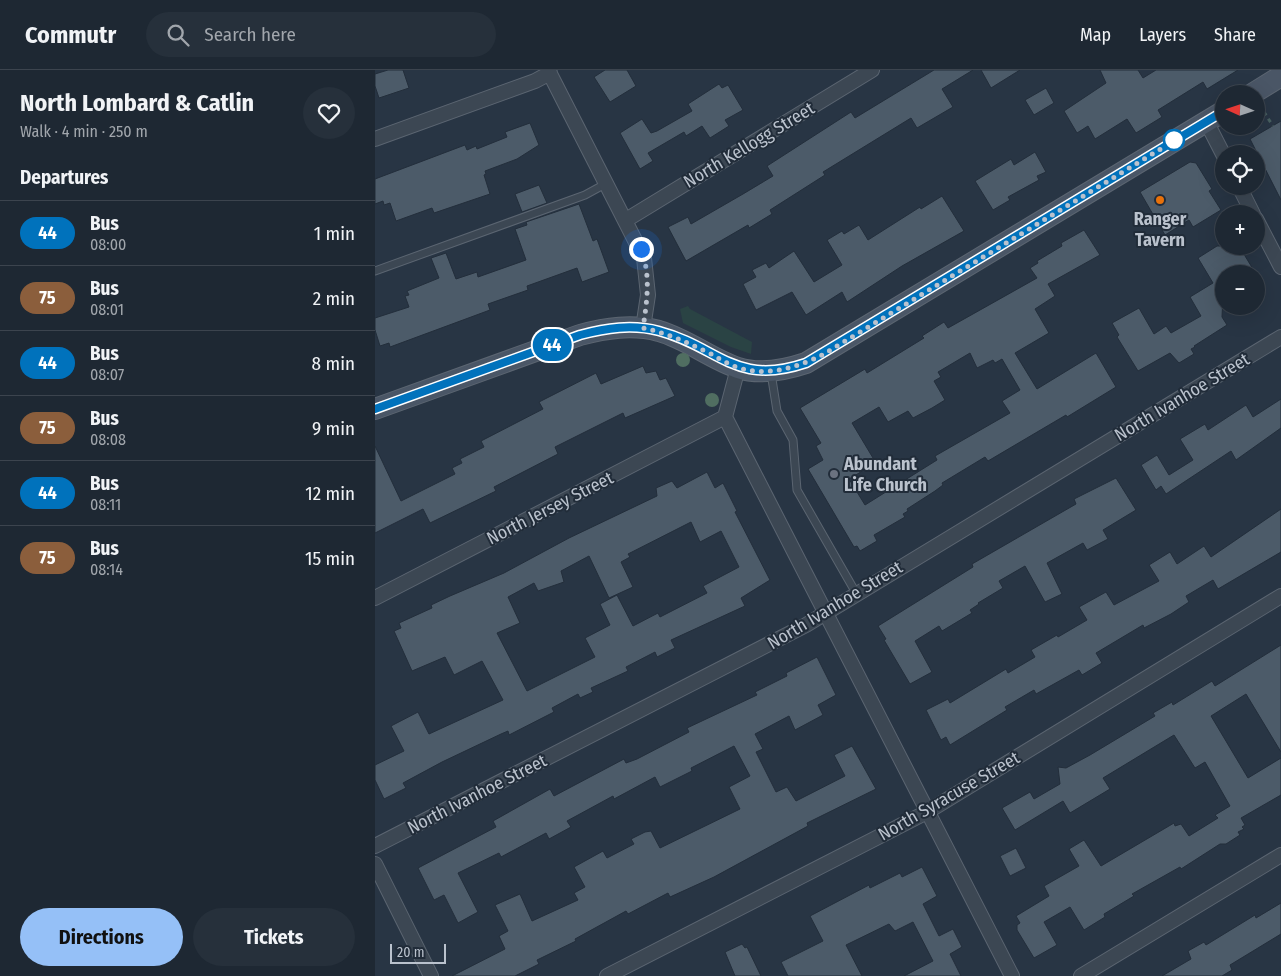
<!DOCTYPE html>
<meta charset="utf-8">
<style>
body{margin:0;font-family:"Fira Sans Condensed",sans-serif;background:#26303b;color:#f1f3f6;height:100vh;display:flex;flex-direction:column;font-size:19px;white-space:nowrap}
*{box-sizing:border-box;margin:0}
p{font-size:16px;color:#a1a6ac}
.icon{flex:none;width:28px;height:28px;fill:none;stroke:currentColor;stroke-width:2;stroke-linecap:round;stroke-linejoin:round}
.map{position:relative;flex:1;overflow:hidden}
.details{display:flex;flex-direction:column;background:#1e2833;width:375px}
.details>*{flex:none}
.badge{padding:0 10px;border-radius:16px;font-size:18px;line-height:32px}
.needle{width:32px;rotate:273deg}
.controls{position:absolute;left:840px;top:15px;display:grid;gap:10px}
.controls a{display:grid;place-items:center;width:50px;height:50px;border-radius:50%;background:#1e2833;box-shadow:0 5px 20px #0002,0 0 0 1px #3c444e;font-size:25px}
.scale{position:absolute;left:15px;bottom:12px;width:56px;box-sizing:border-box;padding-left:5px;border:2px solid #bac2cd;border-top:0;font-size:14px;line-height:18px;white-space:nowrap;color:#bac2cd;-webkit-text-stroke:4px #212c39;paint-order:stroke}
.you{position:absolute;width:25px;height:25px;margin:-12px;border:4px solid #fff;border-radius:50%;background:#1a73e8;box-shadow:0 0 0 8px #1a73e833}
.map>.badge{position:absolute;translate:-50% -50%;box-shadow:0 0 0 2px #fff}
h2{padding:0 20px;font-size:19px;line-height:45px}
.round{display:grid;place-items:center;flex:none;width:52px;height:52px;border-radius:26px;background:#26303b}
.overview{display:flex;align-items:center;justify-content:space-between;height:85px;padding:0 20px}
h1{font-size:24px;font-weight:700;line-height:38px}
.cta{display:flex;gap:10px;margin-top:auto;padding:10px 20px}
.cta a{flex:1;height:58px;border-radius:30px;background:#95c0f7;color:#111;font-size:20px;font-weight:700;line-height:58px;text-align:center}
.cta a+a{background:#26303b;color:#f1f3f6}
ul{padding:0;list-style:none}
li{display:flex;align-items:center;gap:15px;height:65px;padding:0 20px;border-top:1px solid #3c444e}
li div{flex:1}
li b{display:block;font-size:19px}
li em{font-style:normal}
li .badge{min-width:55px;font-weight:700;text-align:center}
header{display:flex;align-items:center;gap:30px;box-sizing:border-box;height:70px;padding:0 25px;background:#1e2833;border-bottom:1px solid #3c444e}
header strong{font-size:24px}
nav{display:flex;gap:28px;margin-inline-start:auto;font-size:18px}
.search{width:350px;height:45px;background:#26303b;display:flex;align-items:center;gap:12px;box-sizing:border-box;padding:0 18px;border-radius:28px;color:#a1a6ac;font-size:19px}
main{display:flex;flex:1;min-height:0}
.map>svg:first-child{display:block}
.green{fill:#2a4344}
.building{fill:#4c5b69;stroke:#232e3b;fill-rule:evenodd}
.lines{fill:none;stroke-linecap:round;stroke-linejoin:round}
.lane-casing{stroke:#5b6571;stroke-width:9}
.street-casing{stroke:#5b6571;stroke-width:16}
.secondary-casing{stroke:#5b6571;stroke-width:22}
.path{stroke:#486061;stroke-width:3;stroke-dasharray:4 4;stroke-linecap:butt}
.lane{stroke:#3c4753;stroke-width:7}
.street{stroke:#3c4753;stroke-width:14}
.secondary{stroke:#4a5666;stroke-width:20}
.tree{fill:#506e61}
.line-casing{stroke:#fff;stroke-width:11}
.line{stroke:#0072bc;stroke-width:8}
.walk{stroke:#bac2cd;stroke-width:5;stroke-dasharray:0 9}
.stop-dot{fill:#fff;stroke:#0072bc;stroke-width:2.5}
.food-dot{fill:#e8710a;stroke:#212c39;stroke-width:2}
.worship-dot{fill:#6b7280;stroke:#212c39;stroke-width:2}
.labels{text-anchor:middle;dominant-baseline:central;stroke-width:4;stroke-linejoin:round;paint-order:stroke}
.street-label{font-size:18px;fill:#bac2cd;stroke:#212c39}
.poi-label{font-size:18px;font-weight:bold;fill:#bac2cd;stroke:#212c39}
</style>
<header>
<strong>Commutr</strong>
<div class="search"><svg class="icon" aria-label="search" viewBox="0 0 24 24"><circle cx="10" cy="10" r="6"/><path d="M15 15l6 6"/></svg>Search here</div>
<nav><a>Map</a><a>Layers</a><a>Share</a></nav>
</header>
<main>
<section class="details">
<div class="overview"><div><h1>North Lombard &amp; Catlin</h1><p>Walk · 4 min · 250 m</p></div><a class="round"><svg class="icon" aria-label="heart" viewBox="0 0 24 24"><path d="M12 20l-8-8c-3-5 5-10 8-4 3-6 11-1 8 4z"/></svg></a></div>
<h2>Departures</h2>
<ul>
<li><span class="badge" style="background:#0072bc;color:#fff">44</span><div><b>Bus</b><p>08:00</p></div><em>1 min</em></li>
<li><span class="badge" style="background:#8b5e3c;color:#fff">75</span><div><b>Bus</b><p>08:01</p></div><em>2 min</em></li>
<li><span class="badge" style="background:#0072bc;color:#fff">44</span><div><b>Bus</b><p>08:07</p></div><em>8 min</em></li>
<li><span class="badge" style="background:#8b5e3c;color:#fff">75</span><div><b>Bus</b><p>08:08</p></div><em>9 min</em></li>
<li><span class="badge" style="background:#0072bc;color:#fff">44</span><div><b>Bus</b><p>08:11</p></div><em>12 min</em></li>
<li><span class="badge" style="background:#8b5e3c;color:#fff">75</span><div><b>Bus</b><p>08:14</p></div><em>15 min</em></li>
</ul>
<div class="cta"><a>Directions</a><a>Tickets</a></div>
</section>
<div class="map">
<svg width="906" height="906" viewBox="0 0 906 906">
<rect width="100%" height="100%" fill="#283544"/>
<path class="green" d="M313 236 315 239 377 272 376 284 356 277 308 253 305 239Z"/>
<path class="building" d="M13 0H28L34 18 4 28 0 16V4Z
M230 0H252L261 16 235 32 219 7Z
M559 0H598L567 19 578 37 542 58 536 48 448 102 450 105 395 140 397 144 374 158 373 155 311 191 293 157 313 147 316 154 368 124 398 106 392 96 476 42 480 48Z
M606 0H645L616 18Z
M725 0H763L768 8 781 0H863L832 19 828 12 783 40 787 47 761 63 752 49 720 69 713 56 702 63 689 41 731 13Z
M344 14 347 18 353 15 368 40 350 50 354 56 335 68 327 56 311 66 309 62 273 83 278 91 265 99 245 63 267 49 276 63 282 61 317 41 313 34Z
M671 18 679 33 659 45 650 30Z
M906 51V130L875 69Z
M155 53 164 75 142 89 110 101 111 104 109 105 115 124 59 143 57 138 21 151 15 133 9 135 8 131 0 134V109L90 75 92 80 101 76 102 79 132 67 130 62Z
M660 82 671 102 662 106 664 110 633 127 635 130 618 140 600 111 636 89 639 95Z
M815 92 821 93 837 119 834 121 846 140 818 157 814 150 790 165 765 122Z
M164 115 172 133 147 142 140 124Z
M567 126 589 161 527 196 472 232 467 222 431 245 417 222 381 240 368 214 381 207 377 200 391 193 394 198 419 181 439 212 467 195 452 170 467 161 469 164 484 155 493 170 545 137 546 139Z
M204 134 218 171 222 169 234 202 207 212 202 198 152 216 153 220 113 234 115 240 15 277 14 273 5 276 0 260V248L34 237 30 226 34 225 32 221 64 208 56 188 71 183 81 209 102 202 103 207 151 190 140 159 152 155 151 152Z
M709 160 725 185 673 214 680 226 660 239 674 263 640 283 662 319 721 283 741 317 692 347 691 345 613 391 610 387 567 413 568 415 560 421 532 439 533 441 528 444 530 447 499 465 502 471 485 481 482 476 479 477 433 399 448 390 441 376 446 373 425 338 490 299 492 303 549 268 547 266 569 252 573 258 662 208 655 198 663 193 662 191 687 176 686 173ZM595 283 602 298 618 290 620 293 627 289 645 320 627 331 635 343 560 386 562 390 490 435 474 409 501 393 477 353 504 337 513 352 533 341 538 348 557 338 570 330 559 311 566 307 563 302Z
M842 176H864L881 204H849L847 247 852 255 819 276 820 277 816 279 819 284 804 293 795 283 763 301 742 267 744 265 737 253 764 238 779 264 791 256 796 263 826 246 815 227 838 213 823 188Z
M268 296 271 303 281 301 285 310 291 308 300 326 250 348 248 343 180 377 183 384 119 417 121 421 55 453 48 439 0 463V376L26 431 80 404 77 398 87 393 85 389 109 377 106 371 168 339 164 332 221 303 226 314Z
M906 329V358L861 390 856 381 791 424 786 416 781 420 766 395 782 385 794 405 818 390 805 369 830 354 833 360 871 335 878 347Z
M332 402 340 418 348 413 362 441 360 442 395 510 366 528 370 536 296 570 300 578 282 587 280 582 251 597 253 601 216 618 218 622 205 628 203 624 177 638 179 642 134 665 133 661 126 664 67 692 28 713 31 718 9 729 0 710V695L29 681 16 656 43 642 54 664 128 630 107 591 79 605 70 587 37 601 19 561 26 558 24 553 57 538 56 535 75 526 129 503 194 468 282 426 281 418 297 411 302 418ZM316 452 325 472 346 461 364 497 328 516 332 523 285 547 283 543 258 556 242 525 225 534 235 555 210 568 220 587 152 621 122 563 145 553 133 527 159 513 163 521 189 512 186 501 214 486 234 528 258 517 246 492 255 487 253 484Z
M741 408 761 440 728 460 733 469 712 480 708 473 672 493 687 524 670 532 650 496 624 511 628 518 603 533 604 534 595 540 597 543 567 561 564 556 540 571 557 602 535 614 509 570 511 569 503 556 598 497 597 494 701 434 699 429Z
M906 439V482L843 519 838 510 811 526 814 532 796 544 769 558 768 555 721 583 727 593 707 605 704 600 661 624 659 620 630 637 632 640 575 675 571 667 566 670 551 640 573 629 575 633 631 599 633 603 660 587 656 580 682 565 683 567 712 550 704 537 731 522 739 535 784 511 774 495 795 482 802 494 829 476 836 487Z
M906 575V682L871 624 836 646 873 708 906 688V725L866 748 870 755 867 757 869 759 863 762 865 765 851 774H845L806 799 805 797 757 824 759 826 729 844 730 847 709 860 695 837 669 852 682 875 659 888 642 860V855L645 853 641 846 674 826 669 816 704 796 694 779 709 770 726 796 799 753 800 756 806 754 814 766 843 748 840 745 855 736 830 692 820 698 799 665 728 708 735 719 695 743 688 731 640 760 627 738 655 722 659 729 685 714 683 697 691 698 715 685 780 646 778 643 797 632 798 635 837 611 840 616Z
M442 587 461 625 443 635 448 645 420 660 414 646 380 664 388 679 381 682 401 722 412 717 421 731 470 706 459 685 477 676 501 719 432 753 433 756 339 807 295 827 293 823 253 844 251 841 200 869 201 871 162 890 164 894 140 906H77L130 879 124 866 133 861 120 835 145 824 157 851 203 830 199 823 210 817 199 797 228 781 232 788 259 774 256 769 270 762 276 761 285 778 365 739 354 717 375 706 359 676 316 698 317 701 285 717 280 707 239 729 238 726 192 751 196 757 174 769 171 763 126 787 124 783 83 803 103 842 83 853 69 825 59 830 43 798 121 757 118 751 175 719 179 726 249 689 251 693 262 689 314 662 312 658 382 625 380 622 412 606 411 603Z
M641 778 651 798 635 806 625 786Z
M547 797 562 826 548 834 564 866 578 859 587 877 575 884 586 906H529L558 891 538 852 520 861 514 854 471 875 487 906H413L406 892 448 871 435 846 494 815 495 818 525 803 527 807Z
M906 833V864L855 895 857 900 847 906H787L816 889 813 881 829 872 831 875 880 845 881 848Z
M367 874 370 878 372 877 386 906H360L350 882Z"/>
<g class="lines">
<defs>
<path id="lane" d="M0 201 210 125 232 113
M396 303 402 341 418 370 422 420 481 523"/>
<path id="street" d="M173 0 269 188 273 225 268 258
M831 51 849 86
M0 69 160 11 175 3
M864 116 878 144
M881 149 906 197
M251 150 497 0
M363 298 350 347 637 906
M0 528 350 347
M0 776 431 555 906 267
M0 794 56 906
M232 906 552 742 906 526
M706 906 906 785"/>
<path id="secondary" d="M877 24 906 6
M0 339 205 265C231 258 257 254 284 261 312 269 336 289 363 298 385 305 410 300 431 293L849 41"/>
</defs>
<use href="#lane" class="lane-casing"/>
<use href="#street" class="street-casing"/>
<use href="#secondary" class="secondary-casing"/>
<path class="path" d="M889 42 898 56"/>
<use href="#lane" class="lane"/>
<use href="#street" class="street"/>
<use href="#secondary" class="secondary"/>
</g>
<g class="tree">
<circle cx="308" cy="290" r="7"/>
<circle cx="337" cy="330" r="7"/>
</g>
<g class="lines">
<defs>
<path id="line" d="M0 339 205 265C231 258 257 254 284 261 344 277 360 317 431 293L849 41"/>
</defs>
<use href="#line" class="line-casing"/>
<use href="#line" class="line"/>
<path class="walk" d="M266 179C276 205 272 231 268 258 292 263 313 273 336 284 345 289 354 295 364 298 393 307 424 297 449 284L802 69 799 70"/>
</g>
<circle class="stop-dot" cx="799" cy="70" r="10"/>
<circle class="food-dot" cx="785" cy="130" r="5"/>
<circle class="worship-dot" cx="459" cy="404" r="5"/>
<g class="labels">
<g class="street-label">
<text transform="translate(374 75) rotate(-31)">North Kellogg Street</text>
<text transform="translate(807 327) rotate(-31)">North Ivanhoe Street</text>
<text transform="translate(175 438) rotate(-27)">North Jersey Street</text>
<text transform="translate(460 535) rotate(-31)">North Ivanhoe Street</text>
<text transform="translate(102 724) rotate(-27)">North Ivanhoe Street</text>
<text transform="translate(574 726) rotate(-30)">North Syracuse Street</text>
</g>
<g class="poi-label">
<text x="785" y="149">Ranger<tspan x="785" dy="21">Tavern</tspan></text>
<text x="469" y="394" text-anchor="start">Abundant<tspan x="469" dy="21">Life Church</tspan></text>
</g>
</g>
</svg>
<div class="controls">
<a><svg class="needle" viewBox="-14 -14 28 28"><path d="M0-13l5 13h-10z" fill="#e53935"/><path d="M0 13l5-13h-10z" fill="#a1a6ac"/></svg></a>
<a><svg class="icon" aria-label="locate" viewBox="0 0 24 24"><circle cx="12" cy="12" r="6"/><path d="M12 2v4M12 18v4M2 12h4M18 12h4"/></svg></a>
<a>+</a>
<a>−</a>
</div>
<div class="scale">20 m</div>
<div class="you" style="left:266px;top:179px"></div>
<b class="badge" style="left:177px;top:275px;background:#0072bc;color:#fff">44</b>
</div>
</main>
